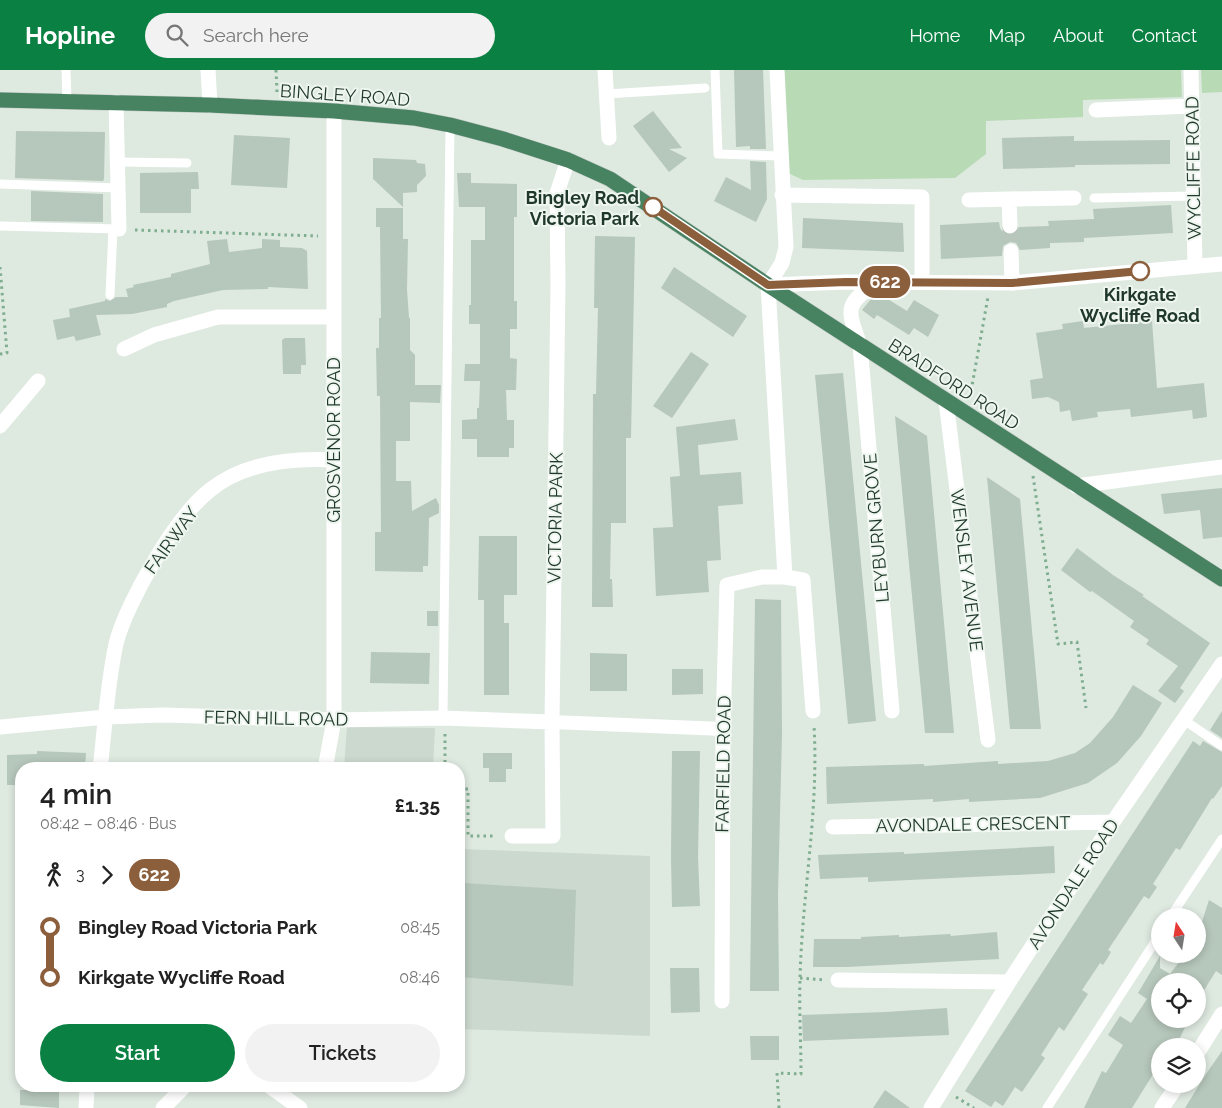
<!DOCTYPE html>
<meta charset="utf-8">
<style>
body{margin:0;font-family:Raleway,sans-serif;background:#f2f2f2;color:#222;height:100vh;display:flex;flex-direction:column;font-size:19px;white-space:nowrap}
*{box-sizing:border-box;margin:0}
p{font-size:16px;color:#767676}
.icon{flex:none;width:28px;height:28px;fill:none;stroke:currentColor;stroke-width:2;stroke-linecap:round;stroke-linejoin:round}
.map{position:relative;flex:1;overflow:hidden}
.drawer{position:absolute;left:15px;top:692px;width:450px;height:330px;display:flex;flex-direction:column;background:#fff;border-radius:20px;box-shadow:0 2px 8px #0003}
.drawer>*{flex:none}
.badge{padding:0 10px;border-radius:16px;font-size:18px;line-height:32px}
.needle{width:32px;rotate:348deg}
.tools{position:absolute;left:1151px;top:838px;display:grid;gap:10px}
.tools a{display:grid;place-items:center;width:55px;height:55px;border-radius:50%;background:#fff;box-shadow:0 2px 8px #0003;font-size:25px}
.map>.badge{position:absolute;translate:-50% -50%;box-shadow:0 0 0 2px #fff}
.legs{display:flex;align-items:center;gap:8px;height:55px;padding:0 25px;font-size:16px}
.legs p{margin-inline-start:auto}
.summary{display:flex;align-items:center;justify-content:space-between;height:85px;padding:0 25px}
h1{font-size:28px;font-weight:600;line-height:38px}
.action{display:flex;gap:10px;margin-top:auto;padding:10px 25px}
.action a{flex:1;height:58px;border-radius:30px;background:#0b8043;color:#fff;font-size:20px;font-weight:600;line-height:58px;text-align:center}
.action a+a{background:#f2f2f2;color:#222}
ul{padding:0 25px;list-style:none}
li{display:flex;align-items:center;gap:18px;height:50px;font-size:19px}
li i{display:grid;place-items:center;width:8px;height:100%;margin:0 6px;background:currentColor}
li i::after{content:'';width:12px;height:12px;margin:-6px;border:4px solid;border-radius:50%;background:#fff}
li p{margin-inline-start:auto}
li:first-child i{background:linear-gradient(#0000 50%,currentColor 0)}
li:last-child i{background:linear-gradient(currentColor 50%,#0000 0)}
header{display:flex;align-items:center;gap:30px;box-sizing:border-box;height:70px;padding:0 25px;background:#0b8043;color:#fff}
header strong{font-size:24px}
nav{display:flex;gap:28px;margin-inline-start:auto;font-size:18px}
.search{width:350px;height:45px;background:#f2f2f2;display:flex;align-items:center;gap:12px;box-sizing:border-box;padding:0 18px;border-radius:28px;color:#767676;font-size:19px}
.map>svg:first-child{display:block}
.built{fill:#ccd9cf}
.green{fill:#b8dbb6}
.building{fill:#b6c7bb}
.lines{fill:none;stroke-linecap:round;stroke-linejoin:round}
.minor-tunnel{stroke:#b8c6bc;stroke-width:15;stroke-dasharray:15 8;stroke-linecap:butt}
.trunk-casing{stroke:#c0c7c3;stroke-width:16}
.path{stroke:#7ead8f;stroke-width:3;stroke-dasharray:2.5 4;stroke-linecap:butt}
.service{stroke:#fff;stroke-width:9}
.pedestrian{stroke:#fff;stroke-width:14}
.minor{stroke:#fff;stroke-width:15}
.tertiary{stroke:#fff;stroke-width:15}
.trunk{stroke:#478261;stroke-width:15}
.line-1-casing{stroke:#fff;stroke-width:11}
.line-1{stroke:#8b5e3c;stroke-width:8}
.stop-1-dot{fill:#fff;stroke:#8b5e3c;stroke-width:2.5}
.labels{text-anchor:middle;dominant-baseline:central;stroke-width:4;stroke-linejoin:round;paint-order:stroke}
.street-label{font-size:18px;fill:#1f382a;stroke:#eef6ef}
.stop-label{font-size:18px;font-weight:bold;fill:#1f382a;stroke:#eef6ef;text-anchor:end}
</style>
<header>
<strong>Hopline</strong>
<div class="search"><svg class="icon" aria-label="search" viewBox="0 0 24 24"><circle cx="10" cy="10" r="6"/><path d="M15 15l6 6"/></svg>Search here</div>
<nav><a>Home</a><a>Map</a><a>About</a><a>Contact</a></nav>
</header>
<div class="map">
<svg width="1222" height="1038" viewBox="0 0 1222 1038">
<rect width="100%" height="100%" fill="#dee9e0"/>
<path class="built" d="M347 657 435 658 433 699H344Z
M459 779 650 786V966L459 959Z"/>
<path class="green" d="M784 0H1181L1182 27 1083 30V47L986 51V84L955 108 803 110 788 103Z
M1201 0H1222V22L1202 23Z"/>
<path class="building" d="M734 0H763L766 79H750V76L736 77Z
M653 41 682 78 669 79 687 88 669 102 633 56Z
M16 61 105 62 104 109 103 111 15 108Z
M234 65 290 68 287 118 231 115Z
M1074 66V71L1170 70V94L1075 95V97L1003 99 1002 68Z
M373 88 416 90 417 93 425 94 426 106 417 115V122L403 123V137L373 109Z
M750 91 766 92 767 129 756 152 714 131 726 107 751 120Z
M198 102 199 119H191V143H140V103Z
M457 103H471V113L517 114V147H514V231H517V259H510V288L517 289 516 320H506L507 350H514V378H509V387H477V369H462V350L477 349V338H479L480 311H464L465 294H480V254H469V235H471V170H485V137H459Z
M31 121 103 124V152L31 151Z
M1171 135 1173 163 1084 168V172L1050 173V178L1020 180 1016 173 1010 172 1003 176 1002 186 941 189 940 155 999 152 1000 158 1002 161 1011 165 1015 164 1019 157 1049 156 1048 151 1094 149 1093 139Z
M376 138H403V169H408L407 220 409 248H410V280L415 285V315H441L440 333 410 332V371H396V411H411L412 441 436 428 439 435V443L429 448 428 496H423V502L375 501V462H381L380 326H377L376 278H379V248H381L380 157H376Z
M803 148 903 153 904 182 802 178Z
M595 166 635 167 631 368H626V453H611L610 509H612L613 537H592L593 324H596L598 238H594Z
M227 169 229 182 262 178V169L280 170V177L302 178 307 181 308 219 268 217V219L223 220 174 231 167 234V237L132 244 96 245 101 265 76 271 74 266 57 270 53 250 70 247 69 239 105 231V229L110 231 116 227H128L126 219 134 217 133 215 171 207V204L210 194 207 171Z
M674 197 747 246 733 267 661 218Z
M886 228 907 241 914 230 939 245 928 267 914 258 909 265 877 245 874 249 862 240 871 229Z
M1083 251 1084 258 1152 251 1157 318 1204 313 1207 347 1193 349 1192 340 1131 347 1130 339 1097 342 1098 347 1072 351 1070 340 1060 342 1059 332 1048 327 1032 329 1030 310 1043 308 1036 263 1063 259 1062 254Z
M285 268H305L306 295H301V304H283L282 270Z
M691 282 709 294 672 348 653 336Z
M843 303 876 651 848 654 815 305Z
M895 346 927 366 954 663H925Z
M735 349 738 370 698 375 700 405 741 402 743 434 718 436 721 490 707 491 709 522 656 526 653 458 673 457 670 407 680 406 676 357Z
M987 407 1020 429 1041 659H1010Z
M1222 418V467L1203 469 1200 440 1164 444 1161 424Z
M479 466H517V525H504V553H509V625H484V530H478Z
M1077 478 1113 505 1144 525 1142 526 1210 573 1180 618 1184 621 1175 633 1158 621 1178 596 1146 574 1149 570 1130 557 1134 551 1092 521 1090 522 1061 500Z
M755 529 781 530 782 664 778 825 779 921H750Z
M427 541H438V556H427Z
M371 582 430 583 429 614 370 613Z
M590 583 627 584V621H590Z
M672 599H703V624L672 625Z
M1133 615 1162 633 1141 666 1117 693 1088 713 1040 728 969 732V729L933 732V729L827 734 826 697 924 694V696L998 691V694L1048 691 1075 683 1090 673 1113 647Z
M1222 641V668L1210 660Z
M1193 671 1200 676 1203 671 1222 682V716L1213 729 1212 728 1180 780 1176 778 1153 814 1157 817 1149 829 1144 826 1108 880 1111 882 1107 889 1103 895 1100 893 1082 920 1088 924 1064 961 1059 957 1041 985 1045 988 1022 1022 1015 1017 1003 1036 995 1031 991 1037 965 1021Z
M37 681 86 683 85 699H21V715H7V685L37 684Z
M672 681H700L698 787 700 836 672 837 671 788Z
M483 683H512V699H506V712H489V698H483Z
M1054 776 1055 803 868 812V807L820 809 818 785 904 782V784Z
M464 813 576 820 573 916 460 907Z
M1209 830 1222 838V905L1216 901 1198 930V911H1160V949H1189L1176 976H1160V993L1132 1038H1084L1102 1001 1106 1003 1123 975 1108 965 1120 946 1131 953 1147 929 1138 923 1160 886V898L1170 904 1185 884H1198V864Z
M997 862 999 889 847 897H813L814 869H861V867L899 865V867L950 864 951 866Z
M670 898H699L700 942 671 943Z
M947 938 949 965 803 971 802 945 886 942Z
M750 966H779V990H751Z
M1222 981V1038H1185L1204 1007Z
M33 1016H59V1038L20 1035V1020H32Z
M885 1020 910 1038H873Z"/>
<g class="lines">
<path class="minor-tunnel" d="M1010 156 1011 181"/>
<defs>
<path id="trunk" d="M0 30 210 35 334 41 414 48 450 55 503 69 568 90 610 109 768 215 1222 509"/>
</defs>
<use href="#trunk" class="trunk-casing"/>
<path class="path" d="M276 0 277 22
M135 160 318 166
M0 197 7 283 0 284
M970 327 988 227
M1033 406 1058 574 1077 572 1086 638
M445 699V664
M459 719H468V766H496
M800 908 824 910
M956 1027 974 1038
M779 1038 777 1003 801 1004C801 972 799 940 800 909 802 824 819 741 814 656"/>
<path class="service" d="M66 0 67 31
M715 0 718 84 781 86
M606 24 705 18
M118 92 187 93
M0 114 119 118
M1094 128 1194 126
M0 156 119 159
M110 225 113 159
M443 648 450 55
M1184 650 1222 676
M1171 846 1222 769
M1047 1038 1160 864"/>
<path class="pedestrian" d="M552 652 723 659"/>
<path class="minor" d="M208 0 210 35
M605 0 609 68
M777 0 786 177 782 193 768 215 785 507 803 510 813 641
M1191 0 1195 196
M116 32 119 159
M1096 40 1192 36
M782 125 922 127V212
M1009 129 1074 128
M969 130 1009 129 1010 156
M1011 181 1012 213
M860 275 892 641
M124 279 154 265 218 247H332
M946 331 988 670
M0 356 38 311
M1076 416 1222 397
M0 657 106 647 163 645 334 650 443 648 552 652
M100 699C105 658 107 615 116 574 121 552 140 515 152 495 167 469 186 439 210 420 243 393 292 388 333 390
M325 699 334 650V41
M833 757 1113 752
M512 766H553L552 652 558 215 557 123 568 90
M838 910 1009 912
M722 931 723 659 727 515 762 507H785
M1198 982 1222 944
M269 1016 300 1038
M86 1038 87 1016
M163 1038 185 1016
M931 1038 1009 912 1113 752 1222 594
M1162 1038 1178 1014"/>
<path class="tertiary" d="M768 215 846 212 1012 213 1222 194
M860 275C847 239 844 234 878 212"/>
<use href="#trunk" class="trunk"/>
</g>
<g class="lines">
<defs>
<path id="line-1" d="M653 137 768 215 846 212 1012 213 1140 201"/>
</defs>
<use href="#line-1" class="line-1-casing"/>
<use href="#line-1" class="line-1"/>
</g>
<g class="stop-1-dot">
<circle cx="653" cy="137" r="9"/>
<circle cx="1140" cy="201" r="9"/>
</g>
<g class="labels">
<g class="street-label">
<text transform="translate(345 25) rotate(4)">BINGLEY ROAD</text>
<text transform="translate(1193 98) rotate(-91)">WYCLIFFE ROAD</text>
<text transform="translate(954 314) rotate(33)">BRADFORD ROAD</text>
<text transform="translate(333 370) rotate(-90)">GROSVENOR ROAD</text>
<text transform="translate(555 448) rotate(-89)">VICTORIA PARK</text>
<text transform="translate(876 458) rotate(-95)">LEYBURN GROVE</text>
<text transform="translate(171 470) rotate(-54)">FAIRWAY</text>
<text transform="translate(967 500) rotate(83)">WENSLEY AVENUE</text>
<text transform="translate(276 648) rotate(1)">FERN HILL ROAD</text>
<text transform="translate(723 694) rotate(-89)">FARFIELD ROAD</text>
<text transform="translate(973 754) rotate(-1)">AVONDALE CRESCENT</text>
<text transform="translate(1073 814) rotate(-57)">AVONDALE ROAD</text>
</g>
<g class="stop-label">
<text x="639" y="127">Bingley Road<tspan x="639" dy="21">Victoria Park</tspan></text>
<text x="1140" y="224" text-anchor="middle">Kirkgate<tspan x="1140" dy="21">Wycliffe Road</tspan></text>
</g>
</g>
</svg>
<div class="tools">
<a><svg class="needle" viewBox="-14 -14 28 28"><path d="M0-13l5 13h-10z" fill="#e53935"/><path d="M0 13l5-13h-10z" fill="#767676"/></svg></a>
<a><svg class="icon" aria-label="locate" viewBox="0 0 24 24"><circle cx="12" cy="12" r="6"/><path d="M12 2v4M12 18v4M2 12h4M18 12h4"/></svg></a>
<a><svg class="icon" aria-label="layers" viewBox="0 0 24 24"><path d="M12 4l9 5-9 5-9-5zM3 14l9 5 9-5"/></svg></a>
</div>
<b class="badge" style="left:885px;top:212px;background:#8b5e3c;color:#fff">622</b>
<section class="drawer">
<div class="summary"><div><h1>4 min</h1><p>08:42 – 08:46 · Bus</p></div><b>£1.35</b></div>
<div class="legs"><svg class="icon" aria-label="walk" viewBox="0 0 24 24"><circle cx="13" cy="4" r="2"/><path d="M13 8l-2 6 4 7M11 14l-3 7M7 12l3-4h3l4 4"/></svg>3<svg class="icon" aria-label="forward" viewBox="0 0 24 24"><path d="M9 5l7 7-7 7"/></svg><b class="badge" style="background:#8b5e3c;color:#fff">622</b></div>
<ul>
<li><i style="color:#8b5e3c"></i><b>Bingley Road Victoria Park</b><p>08:45</p></li>
<li><i style="color:#8b5e3c"></i><b>Kirkgate Wycliffe Road</b><p>08:46</p></li>
</ul>
<div class="action"><a>Start</a><a>Tickets</a></div>
</section>
</div>
